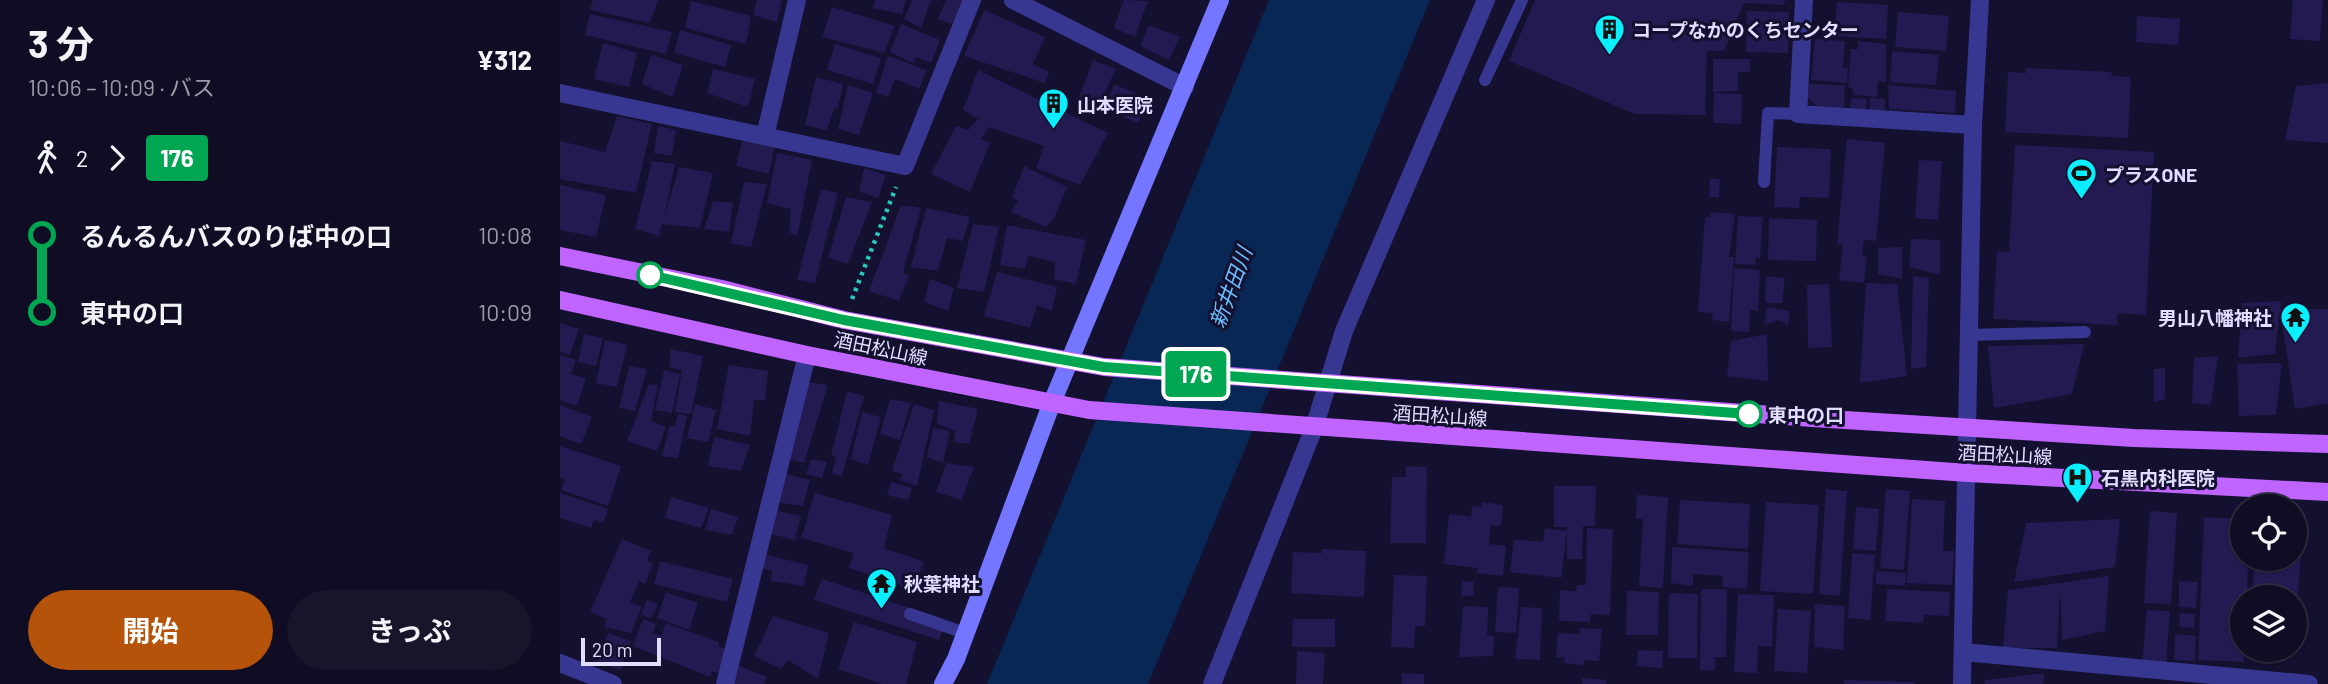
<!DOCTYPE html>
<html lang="ja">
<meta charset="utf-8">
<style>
body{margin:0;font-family:Barlow,"Noto Sans JP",sans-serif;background:#18152b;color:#f1f3f6;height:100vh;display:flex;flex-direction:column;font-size:26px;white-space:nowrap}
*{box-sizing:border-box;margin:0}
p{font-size:23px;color:#9b9ba6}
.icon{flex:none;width:38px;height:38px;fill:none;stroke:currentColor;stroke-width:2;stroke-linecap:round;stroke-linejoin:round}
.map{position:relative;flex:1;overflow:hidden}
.details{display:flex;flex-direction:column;background:#0f0c23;width:560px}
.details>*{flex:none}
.badge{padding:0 14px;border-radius:5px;font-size:24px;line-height:46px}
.tools{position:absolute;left:1670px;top:494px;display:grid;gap:14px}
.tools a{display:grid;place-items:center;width:77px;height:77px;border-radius:50%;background:#0f0c23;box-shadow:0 2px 5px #0004,0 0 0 2px #2f2c41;font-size:35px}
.scale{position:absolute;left:21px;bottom:18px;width:80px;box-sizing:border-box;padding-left:7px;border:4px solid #e0ddff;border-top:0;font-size:19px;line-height:24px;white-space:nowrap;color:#e0ddff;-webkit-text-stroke:5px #14102f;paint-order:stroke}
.map>.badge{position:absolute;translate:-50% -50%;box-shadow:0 0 0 4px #fff}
.legs{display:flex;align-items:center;gap:10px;height:77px;padding:0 28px;font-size:23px}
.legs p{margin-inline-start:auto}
.head{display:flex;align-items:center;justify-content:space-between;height:119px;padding:0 28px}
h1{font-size:38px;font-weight:700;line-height:52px}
.action{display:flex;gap:14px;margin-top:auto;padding:14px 28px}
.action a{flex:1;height:80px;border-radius:42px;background:#b45309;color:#fff;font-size:28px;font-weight:700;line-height:80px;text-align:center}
.action a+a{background:#18152b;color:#f1f3f6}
ul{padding:0 28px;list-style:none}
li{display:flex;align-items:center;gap:24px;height:77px;font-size:26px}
li i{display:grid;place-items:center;width:10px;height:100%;margin:0 9px;background:currentColor}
li i::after{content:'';width:18px;height:18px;margin:-9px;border:5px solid;border-radius:50%;background:#0f0c23}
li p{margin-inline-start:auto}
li:first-child i{background:linear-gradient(#0000 50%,currentColor 0)}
li:last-child i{background:linear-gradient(currentColor 50%,#0000 0)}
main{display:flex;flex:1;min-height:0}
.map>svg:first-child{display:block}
.water{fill:#082754}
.building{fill:#231a51}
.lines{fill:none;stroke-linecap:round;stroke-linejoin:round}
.path{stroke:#26caba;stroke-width:4.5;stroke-dasharray:3.5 5;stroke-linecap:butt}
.lane{stroke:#373792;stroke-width:12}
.street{stroke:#373792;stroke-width:18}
.secondary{stroke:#7476ff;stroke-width:18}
.primary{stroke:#bf64ff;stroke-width:18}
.line-1-casing{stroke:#fff;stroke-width:16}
.line-1{stroke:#00a651;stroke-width:10}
.stop-1-dot{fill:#fff;stroke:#00a651;stroke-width:3.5}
.labels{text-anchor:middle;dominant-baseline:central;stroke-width:6;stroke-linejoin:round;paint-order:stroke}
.poi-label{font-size:19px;font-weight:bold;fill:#e0ddff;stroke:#14102f;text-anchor:start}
.street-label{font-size:19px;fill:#e0ddff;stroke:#14102f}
.stop-label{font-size:19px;font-weight:bold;fill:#e0ddff;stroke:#14102f;text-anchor:start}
.water-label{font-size:21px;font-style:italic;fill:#6bc0ff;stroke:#14102f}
</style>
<main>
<section class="details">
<div class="head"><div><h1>3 分</h1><p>10:06 – 10:09 · バス</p></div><b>¥312</b></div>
<div class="legs"><svg class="icon" aria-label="walk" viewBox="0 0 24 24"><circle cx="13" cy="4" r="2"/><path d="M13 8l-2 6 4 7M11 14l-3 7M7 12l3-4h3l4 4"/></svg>2<svg class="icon" aria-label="forward" viewBox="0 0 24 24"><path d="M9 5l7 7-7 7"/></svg><b class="badge" style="background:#00a651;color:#fff">176</b></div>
<ul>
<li><i style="color:#00a651"></i><b>るんるんバスのりば中の口</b><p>10:08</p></li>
<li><i style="color:#00a651"></i><b>東中の口</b><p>10:09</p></li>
</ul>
<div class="action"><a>開始</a><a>きっぷ</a></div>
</section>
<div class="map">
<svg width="1768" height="684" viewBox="0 0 1768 684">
<rect width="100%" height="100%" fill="#14102f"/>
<path class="water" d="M709 0H870L588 684H427Z"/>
<path class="building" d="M33 0H98L90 23 30 10Z
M197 0H222L217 22 193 15Z
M315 0H346L342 14 313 8Z
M352 0H371L361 28 344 19Z
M386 0H403L392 24 378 19Z
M564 0 588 1 575 37 554 28Z
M975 0H1225L1224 5 1184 3 1164 51H1147L1145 115 1075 114 949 61Z
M1733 0H1763L1760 41 1730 39Z
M131 1 191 16 186 44 125 28Z
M1277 2 1328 5 1326 39 1274 36Z
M272 7 335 26 324 53 262 37Z
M424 10 485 37 473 64 489 72 485 83 404 56Z
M1187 11 1229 12 1228 53 1186 52Z
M1338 12 1389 16 1386 51 1335 47Z
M30 14 112 32 106 54 25 35Z
M1577 16 1620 19 1618 45 1576 42Z
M341 24 380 40 371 63 356 57 353 63 330 52Z
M589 25 620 37 609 60 580 46Z
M120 30 171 45 165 67 114 53Z
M1255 39 1285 41 1283 68H1288L1287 83 1251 80Z
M1298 41 1326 44V82L1318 81 1317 97 1293 95V88H1288L1291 49H1298Z
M43 43 77 53 69 87 34 79Z
M275 44 321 58 313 84 267 70Z
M1332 51 1379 55 1376 85 1330 82Z
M91 55 123 65 113 97 82 84Z
M328 56 367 70 359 89 335 79 328 97 316 93Z
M1153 59H1190V72H1178V91L1153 92Z
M533 60 556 69 535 113 516 106Z
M1466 68 1552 72 1551 76 1571 77 1568 138 1445 132 1448 72 1466 73Z
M153 69 195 79 188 107 147 93Z
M418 70 548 133 520 185 476 168 484 146 429 127 421 139 430 143 410 192 371 174 396 126 408 130 418 119 403 110Z
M256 77 283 84 278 108 274 109 267 131 245 125Z
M1768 83V143L1725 140 1736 86Z
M554 84 589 99 578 123 545 109Z
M1249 84 1285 85 1284 111 1261 110 1248 98Z
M288 85 313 93 299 135 278 129Z
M1328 85 1396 91 1395 113 1329 109Z
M1154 93 1182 94 1181 124 1153 123Z
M1291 98 1307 99 1306 111 1290 110Z
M1310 98 1325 99V111L1309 110Z
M57 116 92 124 76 193 0 179V141L45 152Z
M98 126 116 130 112 156 94 153Z
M183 138 215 146 209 174 176 166Z
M1287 139 1325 143 1316 241 1304 240 1302 256H1307L1304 283 1279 280 1283 244H1277Z
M1455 145 1594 152 1586 315 1557 313V325L1433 319 1437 251 1449 252Z
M1217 147 1271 149 1269 198 1240 197 1239 208 1214 207Z
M217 153 252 160 237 237 229 232 231 209 207 203Z
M1359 160 1382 161 1378 220 1355 218Z
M92 161 115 164 104 218 119 167 153 173 140 228 102 224 99 236 75 229Z
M464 166 507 187 494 218 486 227 451 212 458 200 452 198Z
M304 168 326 175 318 198 299 191Z
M1150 178 1160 179 1159 197H1149Z
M184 182 207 184 191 247 171 243Z
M0 185 46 195 36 237 0 230Z
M261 189 278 193 255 283 237 280Z
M286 197 312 202 288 264 268 258Z
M153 201 173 203 169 232 144 229Z
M341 205 361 208 343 273 349 276 339 301 309 291Z
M366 208 410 217 403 241 387 238 378 271 351 267Z
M1151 212 1175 214 1169 257H1174L1169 322 1152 320 1153 313 1138 312 1145 217H1150Z
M1178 216 1203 217 1200 258H1196L1195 265 1175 264Z
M1209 218 1257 220 1256 261 1208 260Z
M413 224 439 227 424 292 397 288Z
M447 225 526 240 516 284 494 279 495 262 468 256 465 269 440 265Z
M1351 239 1380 240V275L1349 267Z
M1342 247V279L1318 274V248Z
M1174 268 1200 270 1198 311 1190 310 1189 332 1171 331Z
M437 272 497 287 492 311 477 305 470 328 424 316Z
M1206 276 1225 278 1222 303H1205Z
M1353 276 1369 278 1366 367 1351 369Z
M370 279 394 288 388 311 364 302Z
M1306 283 1337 284 1347 376 1300 383Z
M1269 284 1272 347 1248 348 1247 285Z
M1721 301 1720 309H1768V403L1735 409 1720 309 1715 354 1678 358 1682 303Z
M1207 307 1230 311 1228 325 1218 320 1204 325Z
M0 323 19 329 10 355 0 352Z
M24 334 43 338 36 366 18 362Z
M1207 334 1208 381 1167 376 1171 341Z
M45 340 67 345 57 387 36 383Z
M1524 344 1512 394 1434 408 1428 346Z
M111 349 143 356 131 414 115 412 122 370 109 367Z
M0 355 16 360 11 374 26 378 17 406 0 400Z
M1658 356 1651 405 1632 403 1634 358Z
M1722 363 1716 415 1679 416 1677 364Z
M169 365 208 371 205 400H194L190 436 157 429Z
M69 366 87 369 75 411 59 408Z
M1605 368V399L1594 402V369Z
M104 370 120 374 112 413 95 410Z
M248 382 268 385 244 463 225 458Z
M89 384 98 385 91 421 106 427 97 451 67 441Z
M287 391 304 396 282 476 272 474 276 457 271 456Z
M330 399 351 403 340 440 320 434Z
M379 401 418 409 409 444 394 442 395 431 377 424Z
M135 404 156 410 148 442 127 438Z
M354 404 374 410 357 486 340 480 342 474 332 471Z
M0 405 32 417 21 444 0 436Z
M302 412 321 417 308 465 291 459Z
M118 414 127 416 118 458 102 456 109 427 115 426Z
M373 428 390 431 383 463 367 457Z
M154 437 190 445 181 471 148 466Z
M0 446 61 466 48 506 1 490 5 480 0 478Z
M251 459 267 462 262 478 246 474Z
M386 463 414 467 402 500 376 492Z
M846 466 867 467 866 543H830L832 477H846Z
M225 474 250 480 243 506 215 502Z
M331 482 352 488 348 500 327 495Z
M994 486H1036L1035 526H1023L1022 559H1007V527H994Z
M1266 489 1287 491 1280 596 1259 594Z
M1326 489 1350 491 1344 570 1320 568Z
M0 493 48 509 43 523 34 520 31 528 0 518Z
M255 493 332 515 324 548 364 562 353 589 289 568 294 553 241 538Z
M1077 495 1108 497 1103 588 1079 586 1083 519H1076Z
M111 497 149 508 141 528 105 518Z
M1352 499 1385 501 1383 551H1394L1392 585 1347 583Z
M1120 500 1190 504 1188 549 1117 544Z
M922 502 943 505 941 526 931 525 929 544 946 546 943 576 917 573 918 568 884 564 889 514 911 517 912 506 921 507Z
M1206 502 1259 505 1253 594 1200 591Z
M1296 507 1319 509 1316 551 1293 549Z
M151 509 178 517 172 535 145 530Z
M213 510 241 516 235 540 207 533Z
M1590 511 1617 513 1611 604 1584 603Z
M1644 517 1682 519V558H1688L1687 597H1682L1684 662 1638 660Z
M1560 519 1555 567 1454 582 1466 523Z
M1734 521H1744L1736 614 1734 597H1692L1695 558H1734Z
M985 528 1007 531 1001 578 950 572 954 539 983 542Z
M1027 528 1053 529 1050 615 1031 614 1030 622 999 621 1000 590 1016 591 1017 585H1026Z
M62 539 91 551 87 560 93 564 85 584 79 581 70 602 82 607 71 633 44 627 47 619 30 612Z
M1112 547 1189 552 1187 589 1162 587 1163 576 1133 574V586L1111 583Z
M762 549 806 551 804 597 731 593 733 552 762 553Z
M1292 553 1315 555 1310 620 1288 618Z
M203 554 248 565 244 586 211 581 212 571 196 567Z
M100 561 173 579 167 602 94 584Z
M1316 571 1346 573 1345 586 1316 584Z
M834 575 867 576 865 626H855L854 648 831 647Z
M1549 576 1545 631 1502 640 1500 589 1497 648H1443L1448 590Z
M262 579 386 620 379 640 254 600Z
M902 581 914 582 913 596H901Z
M1619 581 1638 582 1636 608 1619 607Z
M938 587 959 588 956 633 935 632Z
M1141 589H1167L1166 657H1155V671L1140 670Z
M1327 589 1390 592 1389 616 1364 615 1363 623 1325 621Z
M1067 591 1099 592 1098 635H1066Z
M106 592 138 603 129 630 97 618Z
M1109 593 1138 594 1137 658H1108Z
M1178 594 1214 595 1212 647 1198 646 1197 673 1174 672Z
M87 600 98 604 91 619 81 614Z
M1255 604 1285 606 1283 650 1254 647Z
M903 606 928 607 927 635 934 636 933 656 899 657Z
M961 607 982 608 980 660 955 659Z
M1218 609 1251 611 1247 673 1214 671Z
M1587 610 1610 611 1606 665 1582 663Z
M1620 613 1635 614 1634 628 1619 627Z
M213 616 269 633 258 679 228 660 221 669 194 656Z
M83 619 96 624 93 633 101 636 106 623 159 642V647L166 649 158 673 152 671 150 677 73 646Z
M733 619H775V647H732Z
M294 622 357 642 346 684H322L278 669Z
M1020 628 1042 629 1039 661 1024 660 1023 665 1004 663 1005 658 996 657 998 633 1020 634Z
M48 633 71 641 61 670 37 662Z
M1615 634 1636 636 1635 661 1614 660Z
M1078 650 1103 651 1102 668 1077 666Z
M737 651 765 653 763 684H736Z
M175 664 207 677 204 684H167Z
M842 673 864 674V684H842Z
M1484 673 1483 684H1424L1425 680Z
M1022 678 1046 680V684H1022Z
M1283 680 1354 682V684H1285Z"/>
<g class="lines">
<path class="path" d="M292 299 336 187"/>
<path class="lane" d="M925 80 962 0
M1204 182 1208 113 1238 114
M1410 335 1525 332
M350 614 405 633"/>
<path class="street" d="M453 0 625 87
M1244 0 1238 114 1413 125
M0 93 345 166 412 0
M205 136 237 0
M1403 652 1749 684
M0 663 53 684
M165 684 247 355
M652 684 754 428 784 331 926 0
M1402 684 1413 125 1420 0"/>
<path class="secondary" d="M383 684 396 659 491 405 660 0"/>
<path class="primary" d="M0 256 162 289 284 320 544 367 1253 418 1574 438 1768 444
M0 300 247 355 529 410 1408 473 1768 492"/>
</g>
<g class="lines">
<defs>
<path id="line-1" d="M90 275 284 320 544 367 1189 414"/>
</defs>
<use href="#line-1" class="line-1-casing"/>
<use href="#line-1" class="line-1"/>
</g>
<defs>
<symbol id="building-pin" viewBox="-11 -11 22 30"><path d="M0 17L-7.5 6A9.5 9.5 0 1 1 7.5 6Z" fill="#09efff" stroke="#14102f"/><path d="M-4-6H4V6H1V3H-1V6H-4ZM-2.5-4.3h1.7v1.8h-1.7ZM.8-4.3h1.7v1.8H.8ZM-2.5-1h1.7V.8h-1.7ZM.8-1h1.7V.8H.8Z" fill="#111"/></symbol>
<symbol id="stadium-pin" viewBox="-11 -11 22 30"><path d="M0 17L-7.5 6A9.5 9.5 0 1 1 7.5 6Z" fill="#09efff" stroke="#14102f"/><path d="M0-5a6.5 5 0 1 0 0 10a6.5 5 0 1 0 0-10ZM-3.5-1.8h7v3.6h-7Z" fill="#111"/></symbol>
<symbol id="temple-pin" viewBox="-11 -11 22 30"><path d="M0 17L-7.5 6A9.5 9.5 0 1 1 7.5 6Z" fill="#09efff" stroke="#14102f"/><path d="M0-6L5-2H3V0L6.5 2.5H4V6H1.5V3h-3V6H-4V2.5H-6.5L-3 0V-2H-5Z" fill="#111"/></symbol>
<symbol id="hospital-pin" viewBox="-11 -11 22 30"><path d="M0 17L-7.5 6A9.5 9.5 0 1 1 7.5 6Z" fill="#09efff" stroke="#14102f"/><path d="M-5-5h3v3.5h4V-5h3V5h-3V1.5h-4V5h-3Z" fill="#111"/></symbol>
</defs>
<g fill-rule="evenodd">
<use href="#building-pin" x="1032" y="12" width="35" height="47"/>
<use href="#building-pin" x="476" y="86" width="35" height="47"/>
<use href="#stadium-pin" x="1504" y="156" width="35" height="47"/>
<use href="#temple-pin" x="1718" y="300" width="35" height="47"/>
<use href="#hospital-pin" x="1500" y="460" width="35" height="47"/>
<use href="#temple-pin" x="304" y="566" width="35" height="47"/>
</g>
<g class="stop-1-dot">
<circle cx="90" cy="275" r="12"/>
<circle cx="1189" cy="414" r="12"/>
</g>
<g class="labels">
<g class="poi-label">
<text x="1072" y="29">コープなかのくちセンター</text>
<text x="517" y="104">山本医院</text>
<text x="1545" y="174">プラスONE</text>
<text x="1712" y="317" text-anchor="end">男山八幡神社</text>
<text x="1541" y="477">石黒内科医院</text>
<text x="344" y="583">秋葉神社</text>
</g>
<g class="street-label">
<text transform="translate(321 348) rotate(12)">酒田松山線</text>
<text transform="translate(880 415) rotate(4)">酒田松山線</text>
<text transform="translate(1445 454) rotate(3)">酒田松山線</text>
</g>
<g class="stop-label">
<text x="1208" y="414">東中の口</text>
</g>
<g class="water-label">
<text transform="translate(670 287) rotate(-70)">新井田川</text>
</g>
</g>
</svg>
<div class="tools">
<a><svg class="icon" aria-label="locate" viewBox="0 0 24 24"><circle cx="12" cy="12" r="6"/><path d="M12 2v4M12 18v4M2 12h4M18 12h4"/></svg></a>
<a><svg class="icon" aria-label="layers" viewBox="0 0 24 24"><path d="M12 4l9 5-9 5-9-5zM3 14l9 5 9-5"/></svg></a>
</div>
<div class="scale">20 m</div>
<b class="badge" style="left:636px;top:374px;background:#00a651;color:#fff">176</b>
</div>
</main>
